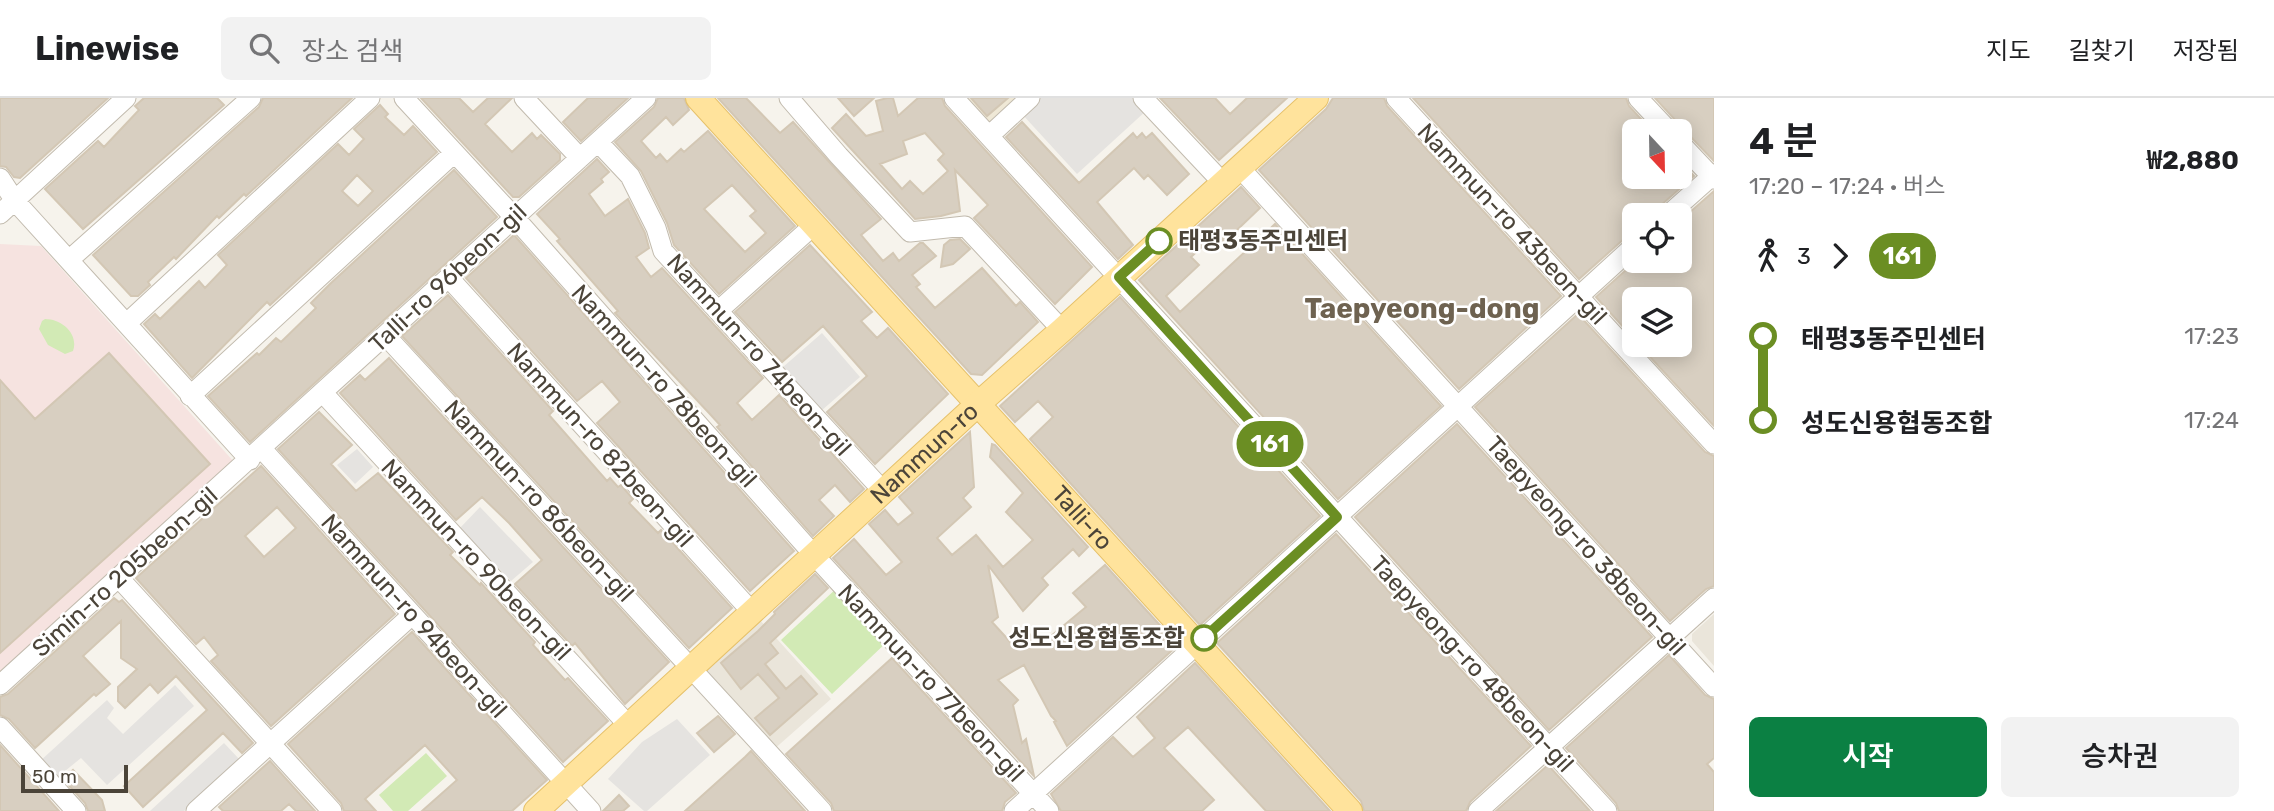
<!DOCTYPE html>
<html lang="ko">
<meta charset="utf-8">
<style>
body{margin:0;font-family:Rubik,"Noto Sans KR",sans-serif;background:#f2f2f2;color:#202124;height:100vh;display:flex;flex-direction:column;font-size:26px;white-space:nowrap}
*{box-sizing:border-box;margin:0}
p{font-size:23px;color:#757577}
.icon{flex:none;width:38px;height:38px;fill:none;stroke:currentColor;stroke-width:2;stroke-linecap:round;stroke-linejoin:round}
.map{position:relative;flex:1;overflow:hidden}
.drawer{display:flex;flex-direction:column;background:#fff;width:560px}
.drawer>*{flex:none}
.badge{padding:0 14px;border-radius:23px;font-size:24px;line-height:46px}
.needle{width:46px;rotate:158deg}
.buttons{position:absolute;left:1622px;top:21px;display:grid;gap:14px}
.buttons a{display:grid;place-items:center;width:70px;height:70px;border-radius:10px;background:#fff;box-shadow:0 4px 18px #0003;font-size:35px}
.scale{position:absolute;left:21px;bottom:18px;width:107px;box-sizing:border-box;padding-left:7px;border:4px solid #4b4439;border-top:0;font-size:19px;line-height:24px;white-space:nowrap;color:#4b4439;-webkit-text-stroke:5px #fff;paint-order:stroke}
.map>.badge{position:absolute;translate:-50% -50%;box-shadow:0 0 0 4px #fff}
.legs{display:flex;align-items:center;gap:10px;height:77px;padding:0 35px;font-size:23px}
.legs p{margin-inline-start:auto}
.headline{display:flex;align-items:center;justify-content:space-between;height:119px;padding:0 35px}
h1{font-size:38px;font-weight:600;line-height:52px}
.action{display:flex;gap:14px;margin-top:auto;padding:14px 35px}
.action a{flex:1;height:80px;border-radius:10px;background:#0b8043;color:#fff;font-size:28px;font-weight:600;line-height:80px;text-align:center}
.action a+a{background:#f2f2f2;color:#202124}
ul{padding:0 35px;list-style:none}
li{display:flex;align-items:center;gap:24px;height:84px;font-size:26px}
li i{display:grid;place-items:center;width:10px;height:100%;margin:0 9px;background:currentColor}
li i::after{content:'';width:18px;height:18px;margin:-9px;border:5px solid;border-radius:50%;background:#fff}
li p{margin-inline-start:auto}
li:first-child i{background:linear-gradient(#0000 50%,currentColor 0)}
li:last-child i{background:linear-gradient(currentColor 50%,#0000 0)}
header{display:flex;align-items:center;gap:42px;box-sizing:border-box;height:98px;padding:0 35px;background:#fff;border-bottom:2px solid #e0e0e0}
header strong{font-size:33px}
nav{display:flex;gap:38px;margin-inline-start:auto;font-size:24px}
.search{width:490px;height:63px;background:#f2f2f2;display:flex;align-items:center;gap:18px;box-sizing:border-box;padding:0 24px;border-radius:10px;color:#757577;font-size:26px}
main{display:flex;flex:1;min-height:0}
.map>svg:first-child{display:block}
.residential{fill:#eae5da}
.education{fill:#efe8d6}
.medical{fill:#f6e3e0}
.green{fill:#d2eab5}
.parking{fill:#e5e3e0}
.building{fill:#d8cfc1;stroke:#d3c7b4;stroke-width:2;fill-rule:evenodd}
.lines{fill:none;stroke-linecap:round;stroke-linejoin:round}
.minor-casing{stroke:#c2bbae;stroke-width:21}
.major-casing{stroke:#e6c16a;stroke-width:26}
.minor{stroke:#fff;stroke-width:19}
.major{stroke:#ffe39c;stroke-width:24}
.line-1-casing{stroke:#fff;stroke-width:16}
.line-1{stroke:#6b8e23;stroke-width:10}
.stop-1-dot{fill:#fff;stroke:#6b8e23;stroke-width:3.5}
.labels{text-anchor:middle;dominant-baseline:central;stroke-width:5;stroke-linejoin:round;paint-order:stroke}
.street-label{font-size:24px;fill:#4b4439;stroke:#fff}
.stop-label{font-size:24px;font-weight:bold;fill:#4b4439;stroke:#fff;text-anchor:start}
.quarter-label{font-size:28px;font-weight:bold;fill:#6e6250;stroke:#fff}
</style>
<header>
<strong>Linewise</strong>
<div class="search"><svg class="icon" aria-label="search" viewBox="0 0 24 24"><circle cx="10" cy="10" r="6"/><path d="M15 15l6 6"/></svg>장소 검색</div>
<nav><a>지도</a><a>길찾기</a><a>저장됨</a></nav>
</header>
<main>
<div class="map">
<svg width="1714" height="713" viewBox="0 0 1714 713">
<rect width="100%" height="100%" fill="#f6f3ec"/>
<path class="residential" d="M1714 516V568L1692 543V536Z
M759 521 831 601 772 653 701 574Z"/>
<path class="education" d="M966 0H1025L993 29Z"/>
<path class="medical" d="M0 146 41 148 234 364 0 577Z"/>
<path class="green" d="M45 221C62 221 79 236 73 253L65 256 48 247 39 231 42 223Z
M838 489 888 543 832 596 781 542Z
M426 655 447 678 408 713H393L379 697Z"/>
<path class="parking" d="M1039 0H1136L1147 12 1077 76 1022 16Z
M822 235 860 279 821 313 783 269Z
M357 351 373 369 355 386 337 367Z
M480 409 533 464 511 483 460 430Z
M175 587 194 608 107 687 81 660 54 682 39 664 107 602 114 610 107 620 123 636Z
M677 621 710 657 647 713H644L608 681 642 644Z
M224 645 240 662 184 713H150Z"/>
<path class="building" d="M0 0H108L20 80 14 79 6 69 0 68Z
M144 0H217L224 7 83 131 45 91 98 43 104 49 139 12 135 8Z
M263 0H352L246 98 244 96 219 120 217 118 176 161 174 159 148 184 150 187 138 198H131L93 157 259 9Z
M421 0H459L473 14 488 0H512L485 26 512 54 532 35 537 41 541 37 560 56V62L519 99H513Z
M588 0H628L581 43 563 24Z
M658 0H684L689 12 673 27 666 19 641 43 656 60 660 56 667 64 681 51 684 54 708 33 795 128 719 196 674 147 667 125 641 73 615 44 654 9ZM732 87 756 113 750 118 766 135 745 154 704 111Z
M718 0H746L780 35 793 24 881 121 861 137 883 163 893 155 899 163 920 145H923L936 158 912 177 920 186 916 189 935 210 982 170 1016 208 1020 204 1038 224 982 277 971 276Z
M838 0H874L854 18Z
M887 0H893L898 18 918 0H942L945 8 1092 169 1055 206 974 120 988 107 955 72 960 113 941 118 915 121 832 30 846 16 866 38 883 33 876 3ZM925 35 944 56 938 62 948 73 923 96 910 83 902 91 880 66 907 56 903 43Z
M971 0H1008L987 18Z
M1160 0H1215L1230 16 1247 0H1287L1219 62Z
M1333 0H1384L1387 8 1561 198 1459 291 1259 72 1326 11Z
M1413 0H1626L1629 8 1652 33H1634V79H1680V63L1694 78 1660 108 1656 117H1634V136L1626 139 1579 181Z
M1655 0H1714V63L1689 37 1681 33 1678 25Z
M380 7 388 16 385 19 404 37 413 28 437 54 270 207 267 204 192 280 144 226 155 216 160 221 199 183 205 190 227 167 218 157 338 46 349 57 364 41 354 31ZM357 77 373 93 358 108 342 93Z
M1022 24 1079 85 1133 35 1137 40 1142 35 1146 40 1152 35 1189 76 1167 97 1148 77 1144 81 1134 70 1097 104 1133 147 1118 161 1006 39Z
M597 61 609 74 601 81 603 84 589 96 605 118 628 101 645 135 649 150 636 159 651 179 662 170 763 280 737 305 752 322 779 297 864 391 850 404 835 387 819 402 834 418 813 438 717 329 720 327 709 315 615 215 618 213 557 143 560 141 537 116Z
M454 72 497 119 250 344 208 298 257 255 259 257 276 240 281 244 316 210 311 205 330 186Z
M1241 89 1260 110 1216 152 1208 143 1191 159 1199 167 1166 198 1180 214 1275 126 1441 308 1338 401 1139 182Z
M1714 93V328L1639 247H1680V201H1634V241L1596 199 1636 163H1680V123Z
M514 137 794 453 750 493 597 325 620 304 602 283 577 303 466 180Z
M960 141 970 151 953 166 941 169 944 147 950 142Z
M810 147 872 214 861 223 877 240 888 230 948 296 875 366 827 314 867 278 823 228 782 264 735 214Z
M448 197 553 313 549 317 607 383 610 380 618 389 621 387 633 401 629 405 658 435 661 432 732 510 689 550 402 238Z
M1120 199 1320 418 1200 527 1030 341 1053 319 1038 303 1015 324 1000 308Z
M1578 216 1705 354 1714 358V488L1706 491 1670 523 1475 309Z
M109 255 210 366 0 555V282L35 321Z
M389 260 669 564 625 606 575 545 572 548 515 486 542 462 509 425 482 399 456 422 340 295 360 277 365 282Z
M319 314 352 347 331 366 356 393 378 375 453 454 450 457 480 487 481 485 535 544 533 547 565 582 568 580 608 623 563 664 278 351Z
M1457 326 1652 539 1549 632 1355 419Z
M970 334 974 389 963 400 971 409 937 440 952 457 976 437 1003 469 1033 442 1006 414 1023 395 990 359 992 346 995 347 1088 449 1079 458 1073 451 1042 480 1048 487 1023 513 988 467 998 519 992 524 1014 548 1025 530 1039 548 1086 509 1073 495 1105 467 1178 547 1067 648 1054 624 1056 623 1051 618 1024 567 998 582 1018 602 1013 607 1022 645 1026 641 1034 678 833 460 854 441 886 477 902 464 869 426 885 412 898 427 913 415 899 399Z
M261 368 395 516 271 628 211 563 218 557 204 539 196 546 136 480ZM277 409 296 430 264 459 245 438Z
M1336 436 1531 648 1470 704 1466 713H1364L1361 703 1217 545Z
M815 476 828 490 770 545 778 555 765 566 786 591 801 578 817 596 770 637 755 620 779 600 758 576 741 591 721 565 758 533 775 516 774 514Z
M114 500 119 504 122 502 253 645 242 655 223 635 143 709 124 688 207 612 176 578 158 595 150 586 125 610 118 603V589L137 571 121 560V523L83 558 110 586 96 598 94 596 35 650 9 621 0 617V599L8 596Z
M412 534 547 682 512 713H422L457 682 425 647 365 701 376 713H344L341 705 288 646Z
M1669 557 1705 597 1714 601V660L1707 666 1714 674V713H1619L1616 705 1566 650Z
M892 560 1016 695 1005 704 1002 713H834L831 705 786 656Z
M1195 565 1330 713H1266L1188 629 1164 650 1214 702 1202 713H1061L1051 696 1113 639 1133 659 1155 640 1137 619Z
M718 618 735 636 714 654 697 635Z
M0 647 59 713H0Z
M751 653 805 713H685L745 659Z
M270 663 315 713H296L289 706 281 713H223L219 709Z
M1548 667 1590 713H1496Z
M73 672 102 702 105 713H88L85 705 63 681Z
M619 697 629 708 623 713H603Z"/>
<g class="lines">
<defs>
<path id="minor" d="M404 0 514 119 814 457 1049 713
M524 0 580 60
M789 0 839 58 910 134 965 128 1062 232
M954 0 1607 713
M1143 0 1223 85
M1396 0 1714 346
M1638 0 1669 33
M989 38 1030 0
M598 44 630 78 656 130 663 153 884 394
M1680 45 1714 81
M1240 70 1714 589
M0 80 15 103 250 362
M0 116 126 0
M1668 117 1714 76
M70 161 251 0
M449 180 752 514
M718 213 814 127
M127 225 370 0
M386 238 822 713
M323 295 630 629
M190 298 454 55
M262 351 591 713
M119 480 332 713
M0 587 646 0
M0 629 76 713
M196 713 412 517
M1014 713 1634 148
M1478 713 1714 500"/>
<g id="major">
<path id="s1" d="M698 0 1350 713"/>
<path id="s2" d="M536 713 978 306 1062 232 1316 0"/>
</g>
</defs>
<use href="#minor" class="minor-casing"/>
<use href="#major" class="major-casing"/>
<use href="#minor" class="minor"/>
<use href="#major" class="major"/>
</g>
<g class="lines">
<defs>
<path id="line-1" d="M1159 143 1119 179 1337 419 1204 540"/>
</defs>
<use href="#line-1" class="line-1-casing"/>
<use href="#line-1" class="line-1"/>
</g>
<g class="stop-1-dot">
<circle cx="1159" cy="143" r="12"/>
<circle cx="1204" cy="540" r="12"/>
</g>
<g class="labels">
<g class="street-label">
<text transform="translate(1512 126) rotate(47)">Nammun-ro 43beon-gil</text>
<text transform="translate(448 180) rotate(-43)">Talli-ro 96beon-gil</text>
<text transform="translate(759 257) rotate(48)">Nammun-ro 74beon-gil</text>
<text transform="translate(664 288) rotate(48)">Nammun-ro 78beon-gil</text>
<text transform="translate(600 347) rotate(48)">Nammun-ro 82beon-gil</text>
<text stroke="none"><textPath href="#s2" startOffset="528">Nammun-ro</textPath></text>
<text transform="translate(539 403) rotate(47)">Nammun-ro 86beon-gil</text>
<text stroke="none"><textPath href="#s1" startOffset="569">Talli-ro</textPath></text>
<text transform="translate(1586 448) rotate(48)">Taepyeong-ro 38beon-gil</text>
<text transform="translate(476 462) rotate(47)">Nammun-ro 90beon-gil</text>
<text transform="translate(125 474) rotate(-42)">Simin-ro 205beon-gil</text>
<text transform="translate(414 518) rotate(48)">Nammun-ro 94beon-gil</text>
<text transform="translate(1472 566) rotate(47)">Taepyeong-ro 48beon-gil</text>
<text transform="translate(931 585) rotate(47)">Nammun-ro 77beon-gil</text>
</g>
<g class="stop-label">
<text x="1178" y="143">태평3동주민센터</text>
<text x="1185" y="540" text-anchor="end">성도신용협동조합</text>
</g>
<g class="quarter-label">
<text x="1422" y="210">Taepyeong-dong</text>
</g>
</g>
</svg>
<div class="buttons">
<a><svg class="needle" viewBox="-14 -14 28 28"><path d="M0-13l5 13h-10z" fill="#e53935"/><path d="M0 13l5-13h-10z" fill="#757577"/></svg></a>
<a><svg class="icon" aria-label="locate" viewBox="0 0 24 24"><circle cx="12" cy="12" r="6"/><path d="M12 2v4M12 18v4M2 12h4M18 12h4"/></svg></a>
<a><svg class="icon" aria-label="layers" viewBox="0 0 24 24"><path d="M12 4l9 5-9 5-9-5zM3 14l9 5 9-5"/></svg></a>
</div>
<div class="scale">50 m</div>
<b class="badge" style="left:1270px;top:346px;background:#6b8e23;color:#fff">161</b>
</div>
<section class="drawer">
<div class="headline"><div><h1>4 분</h1><p>17:20 – 17:24 · 버스</p></div><b>₩2,880</b></div>
<div class="legs"><svg class="icon" aria-label="walk" viewBox="0 0 24 24"><circle cx="13" cy="4" r="2"/><path d="M13 8l-2 6 4 7M11 14l-3 7M7 12l3-4h3l4 4"/></svg>3<svg class="icon" aria-label="forward" viewBox="0 0 24 24"><path d="M9 5l7 7-7 7"/></svg><b class="badge" style="background:#6b8e23;color:#fff">161</b></div>
<ul>
<li><i style="color:#6b8e23"></i><b>태평3동주민센터</b><p>17:23</p></li>
<li><i style="color:#6b8e23"></i><b>성도신용협동조합</b><p>17:24</p></li>
</ul>
<div class="action"><a>시작</a><a>승차권</a></div>
</section>
</main>
